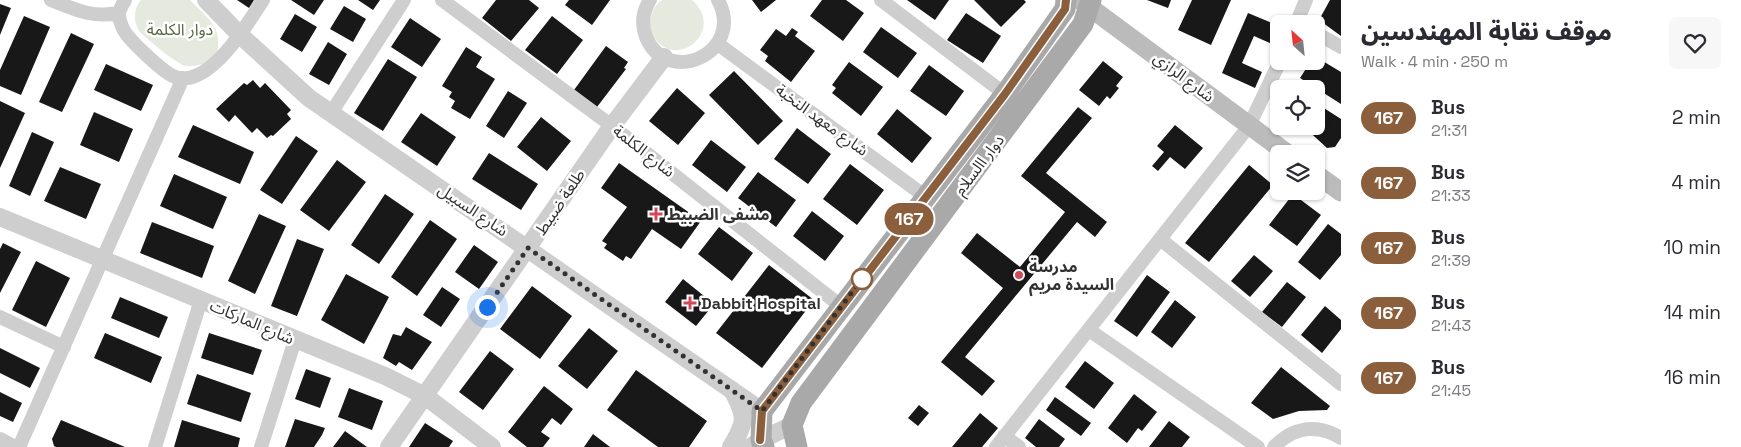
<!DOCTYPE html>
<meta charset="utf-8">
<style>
body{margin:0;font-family:"Space Grotesk","Noto Sans Arabic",sans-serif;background:#f7f7f7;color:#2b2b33;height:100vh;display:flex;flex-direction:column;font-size:19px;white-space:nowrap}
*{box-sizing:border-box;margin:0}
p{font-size:16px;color:#7c7c81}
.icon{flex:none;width:28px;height:28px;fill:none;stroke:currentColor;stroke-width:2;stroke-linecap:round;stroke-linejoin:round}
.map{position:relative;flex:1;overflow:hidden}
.panel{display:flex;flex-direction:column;background:#fff;width:400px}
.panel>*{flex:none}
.badge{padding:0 10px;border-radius:16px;font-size:18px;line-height:32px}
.needle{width:32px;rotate:333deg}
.controls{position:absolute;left:1270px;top:15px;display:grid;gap:10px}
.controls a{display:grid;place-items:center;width:55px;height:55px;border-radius:8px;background:#fff;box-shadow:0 1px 4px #0004;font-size:25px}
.you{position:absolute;width:25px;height:25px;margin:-12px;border:4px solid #fff;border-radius:50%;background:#1a73e8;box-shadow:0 0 0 8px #1a73e833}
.map>.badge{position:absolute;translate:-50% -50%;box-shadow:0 0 0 2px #fff}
.round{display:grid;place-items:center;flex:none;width:52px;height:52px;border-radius:8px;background:#f7f7f7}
.head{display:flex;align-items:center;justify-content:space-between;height:85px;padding:0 20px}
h1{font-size:24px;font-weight:800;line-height:38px}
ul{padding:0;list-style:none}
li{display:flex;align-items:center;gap:15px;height:65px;padding:0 20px}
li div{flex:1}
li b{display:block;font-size:19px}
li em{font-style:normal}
li .badge{min-width:55px;font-weight:700;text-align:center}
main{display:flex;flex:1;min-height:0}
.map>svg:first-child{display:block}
.green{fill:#e5e9de}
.building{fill:#181818}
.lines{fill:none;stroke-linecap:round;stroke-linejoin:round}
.minor{stroke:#cecece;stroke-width:14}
.tertiary{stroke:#cecece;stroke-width:18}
.secondary{stroke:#bbb;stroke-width:19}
.primary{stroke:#a9a9a9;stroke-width:21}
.line-casing{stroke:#fff;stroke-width:11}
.line{stroke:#8b5e3c;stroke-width:8}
.walk{stroke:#313131;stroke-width:5;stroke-dasharray:0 9}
.poi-dot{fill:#d04b5a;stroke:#fff;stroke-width:2}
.stop-dot{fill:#fff;stroke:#8b5e3c;stroke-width:2.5}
.labels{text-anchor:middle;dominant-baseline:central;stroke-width:5;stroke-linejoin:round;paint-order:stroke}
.park-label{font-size:16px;fill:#566844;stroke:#fff}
.street-label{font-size:16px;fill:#313131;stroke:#fff}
.poi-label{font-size:16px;font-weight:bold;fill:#313131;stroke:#fff;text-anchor:start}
</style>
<main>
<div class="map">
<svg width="1341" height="447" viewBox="0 0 1341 447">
<rect width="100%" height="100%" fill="#fff"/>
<path class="green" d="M141 0H190C210 21 224 28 216 59 207 63 197 67 186 66 179 66 141 35 138 29 133 19 134 8 141 0Z
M662 0H692C725 29 680 69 656 40 652 35 650 29 650 23 650 13 655 5 662 0Z"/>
<path class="building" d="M237 0H254L249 8Z
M291 0H324L314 15Z
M358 0H380L373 10Z
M496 0H529L539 8 511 41 482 18Z
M569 0H610L592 25 565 5Z
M752 0H776L761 12Z
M822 0H846L864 13 843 41 810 16Z
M907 0H949L935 20Z
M974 0H1024L1026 2 1001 27Z
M1147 0H1171L1168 8Z
M1192 0H1231L1211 45 1178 30Z
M1330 0H1341V36L1319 20Z
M0 4 11 8 0 35Z
M344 6 366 19 353 42 330 29Z
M966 13 1001 36 983 63 947 40Z
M1248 13 1279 26V34L1274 45 1254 36 1242 63 1262 72 1255 88 1222 73Z
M295 14 317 27 302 52 280 39Z
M24 16 50 27 21 95 0 86V70Z
M552 16 583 40 557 74 525 50Z
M410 18 441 39 422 67 391 47Z
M881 27 917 53 898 78 863 52Z
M792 28 798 32 795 36 815 51 791 82 765 61 768 56 760 50 776 29 786 36Z
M71 33 94 44 62 112 39 102Z
M328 42 347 54 329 85 309 74Z
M606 46 628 62 624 68 626 69 597 107 574 90Z
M466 47 482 57 476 67 495 79 470 119 451 108 455 101 449 97 452 92 442 86Z
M1316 57 1341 72V104L1300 78 1311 61H1316Z
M388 59 417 77 383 131 354 113Z
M1103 61 1123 77 1116 86 1119 88 1110 99 1107 96 1099 106 1079 90Z
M849 62 883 87 861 116 832 93 836 88 832 85Z
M106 64 153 85 141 111 94 90Z
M929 65 964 91 946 116 910 91Z
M734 71 783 121 758 145 709 95Z
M253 80 260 88 265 83 291 110 287 114 291 119 273 136 271 135 267 138 257 128 252 133 235 115 229 122 216 109 244 83 247 85Z
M677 88 705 113 678 145 649 121Z
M508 91 527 103 504 138 486 126Z
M0 101 25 113 0 168Z
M1316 103 1341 119V138L1335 147 1327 148 1303 126H1316Z
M1078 107 1092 118 1046 173 1107 222 1095 237 1077 222 965 357 995 381 982 396 941 362 1003 288 961 253 977 233 1020 267 1065 212 1021 176Z
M897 109 932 138 912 163 877 134Z
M94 112 133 129 119 162 80 145Z
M421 113 456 137 437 166 401 142Z
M541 117 571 141 547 171 517 147Z
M193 125 254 152 240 184 178 157Z
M1175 125 1203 148 1185 169 1170 157 1158 171 1152 166 1164 152 1157 146Z
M797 128 831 154 808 184 774 159Z
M32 132 54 142 30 196 9 186Z
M296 136 318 151 282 204 260 190Z
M711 140 746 167 727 192 692 165Z
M489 153 538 184 521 210 472 179Z
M337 160 366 182 329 231 300 210Z
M619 163 701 221 681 249 652 229 631 259 626 256 623 261 604 248 607 244 602 241 627 207 601 188Z
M850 164 884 190 857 225 823 199Z
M1249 165 1273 185 1209 262 1185 243Z
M60 167 101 184 86 219 44 201Z
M758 172 796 200 776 227 738 198Z
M174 174 227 197 213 229 160 206Z
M385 194 414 214 379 264 351 245Z
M1293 194 1321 215 1297 246 1269 225Z
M812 211 844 236 825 261 793 236Z
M259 214 286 226 255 294 228 281Z
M430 220 457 239 417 296 391 277Z
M152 222 214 246 202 278 140 253Z
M1328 224 1341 234V255L1320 280 1298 262Z
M719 227 753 253 732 281 698 254Z
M297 239 324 249 297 316 271 306Z
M3 243 21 252 0 293V249Z
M474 245 498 262 479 289 455 272Z
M1254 255 1273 271 1250 297 1231 281Z
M36 261 70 278 46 327 12 310Z
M769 265 814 300 762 368 716 333Z
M346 274 389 297 364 344 321 320Z
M1147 275 1170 292 1137 337 1114 321Z
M683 279 714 304 696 326 665 302Z
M1287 282 1306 297 1282 327 1262 312Z
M532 286 572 316 540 359 500 329Z
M442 287 460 299 441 327 423 315Z
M120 297 168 317 159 338 111 318Z
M1175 300 1196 317 1172 348 1151 332Z
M1325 306 1341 320V329L1322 353 1301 335Z
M406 327 432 342 412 370 399 362 396 366 383 358 393 334 401 336Z
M589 328 618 351 587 389 558 366Z
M105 333 162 357 151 383 94 358Z
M209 333 262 350 253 375 201 358Z
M0 348 40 368 30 388 0 373Z
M490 351 514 369 483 410 459 392Z
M1085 361 1114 383 1094 409 1065 387Z
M1281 367 1330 406 1327 410 1299 411 1273 419 1251 403Z
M306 369 331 378 320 408 295 399Z
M636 370 707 421 689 447H658L607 410Z
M197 374 251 393 241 422 187 404Z
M544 386 573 409 561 425 552 418 541 432 550 438 543 447H527L508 432Z
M349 388 383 401 372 430 338 417Z
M0 392 22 403 13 422 0 416Z
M1134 394 1157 412 1142 431 1138 428 1127 443 1108 428Z
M1055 397 1091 423 1081 436 1046 410Z
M919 405 929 413 918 426 908 418Z
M980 413 998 428 982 447H952Z
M295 419 325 428 322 435 314 447H285Z
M1039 419 1065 439 1059 447H1036L1025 438Z
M61 420 125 447H56L54 446 52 439Z
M182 420 240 438 238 447H174Z
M1169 421 1190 437 1182 447H1149Z
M425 423 453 441 449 447H409Z
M345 431 367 447H333Z
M593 434 610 447H584Z"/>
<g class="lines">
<path class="minor" d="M51 0C76 10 92 18 119 13
M125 0C123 4 119 10 119 14 119 21 123 30 127 35 135 45 162 71 173 76 179 79 189 79 195 76 222 66 248 23 263 0
M442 0 612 126 842 307
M650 0C643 11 641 24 646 37 667 88 746 53 718 0
M881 0 1005 94
M1296 24 1306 0
M1316 33 1341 47
M718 44 926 197
M331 113 404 0
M1160 239 1341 384
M0 317 64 347
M1089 330 1258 447
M1004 436 1019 447
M0 439 15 447
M19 447 183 78
M155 447 201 300
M261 447 295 340
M996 447 1249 126 1280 61
M1274 447C1293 427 1317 423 1341 438"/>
<path class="tertiary" d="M206 0 240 35 309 98 762 411
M0 217 385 376 425 396 492 447
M389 447 612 126 664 57
M731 447C746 422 747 417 732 390
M750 447 761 440 792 425"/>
<path class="secondary" d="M1080 0 1288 154
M1316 174 1341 192"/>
<path class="primary" d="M764 447 761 440 762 411 1005 94 1065 9 1066 0
M797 447 792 425 801 403 1083 24 1091 0"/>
</g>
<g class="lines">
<defs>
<path id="line" d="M760 440 762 411 1005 94 1065 9 1066 0"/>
</defs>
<use href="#line" class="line-casing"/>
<use href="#line" class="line"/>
<path class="walk" d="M487 307 528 248 762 411 862 279"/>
</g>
<g class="poi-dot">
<path d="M653.5 206.5h5v5h5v5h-5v5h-5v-5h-5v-5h5z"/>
<circle cx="1019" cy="275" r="5"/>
<path d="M687.5 295.5h5v5h5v5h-5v5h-5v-5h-5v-5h5z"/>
</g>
<circle class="stop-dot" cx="862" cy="279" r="10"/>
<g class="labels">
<g class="park-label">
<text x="180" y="29">دوار الكلمة</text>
</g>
<g class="street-label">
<text transform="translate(1184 77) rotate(37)">شارع الرازي</text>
<text transform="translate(822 120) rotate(36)">شارع معهد النخبة</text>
<text transform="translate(644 151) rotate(38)">شارع الكلمة</text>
<text transform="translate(979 165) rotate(-53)">دوار االسلام</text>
<text transform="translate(560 202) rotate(-56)">طلعة ضبيط</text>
<text transform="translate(473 210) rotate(34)">شارع السبيل</text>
<text transform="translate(252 322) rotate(23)">شارع الماركات</text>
</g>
<g class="poi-label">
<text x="667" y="214">مشفى الضبيط</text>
<text x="1029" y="266">مدرسة<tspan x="1029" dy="18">السيدة مريم</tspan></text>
<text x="701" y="303">Dabbit Hospital</text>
</g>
</g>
</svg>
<div class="controls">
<a><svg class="needle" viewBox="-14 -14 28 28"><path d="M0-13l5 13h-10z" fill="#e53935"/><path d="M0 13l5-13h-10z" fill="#7c7c81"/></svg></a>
<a><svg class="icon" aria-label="locate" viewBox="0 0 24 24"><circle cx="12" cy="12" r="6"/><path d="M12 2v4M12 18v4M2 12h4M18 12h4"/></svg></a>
<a><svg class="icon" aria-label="layers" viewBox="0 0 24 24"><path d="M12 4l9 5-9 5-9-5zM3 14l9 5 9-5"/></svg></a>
</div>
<div class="you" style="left:487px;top:307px"></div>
<b class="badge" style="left:909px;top:219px;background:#8b5e3c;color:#fff">167</b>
</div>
<section class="panel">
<div class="head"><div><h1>موقف نقابة المهندسين</h1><p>Walk · 4 min · 250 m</p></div><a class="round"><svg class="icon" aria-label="heart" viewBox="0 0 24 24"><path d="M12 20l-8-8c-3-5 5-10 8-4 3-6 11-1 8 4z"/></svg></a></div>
<ul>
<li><span class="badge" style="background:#8b5e3c;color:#fff">167</span><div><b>Bus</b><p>21:31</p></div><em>2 min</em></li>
<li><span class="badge" style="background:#8b5e3c;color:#fff">167</span><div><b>Bus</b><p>21:33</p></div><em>4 min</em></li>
<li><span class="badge" style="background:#8b5e3c;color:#fff">167</span><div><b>Bus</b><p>21:39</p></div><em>10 min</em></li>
<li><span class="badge" style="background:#8b5e3c;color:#fff">167</span><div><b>Bus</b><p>21:43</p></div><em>14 min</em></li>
<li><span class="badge" style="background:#8b5e3c;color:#fff">167</span><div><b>Bus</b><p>21:45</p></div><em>16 min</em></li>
</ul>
</section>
</main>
